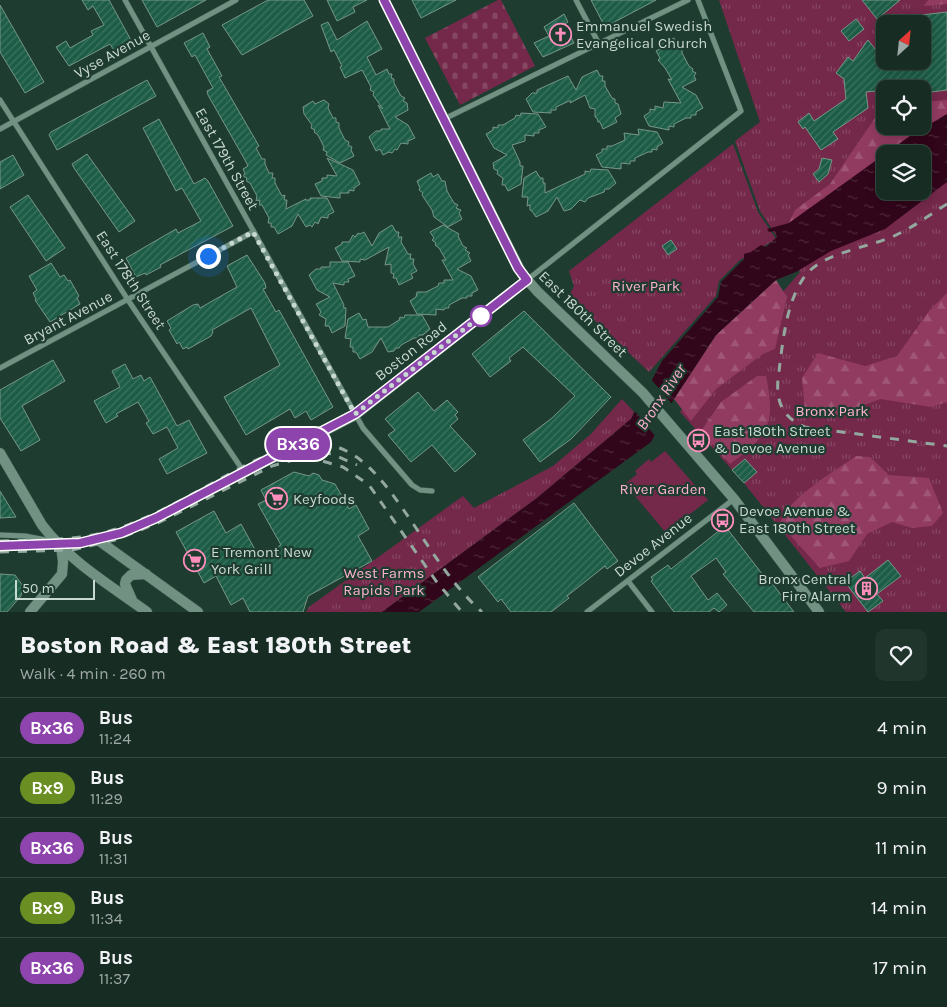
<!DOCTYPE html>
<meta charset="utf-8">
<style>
body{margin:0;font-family:Karla,sans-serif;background:#20352c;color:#f1f3f6;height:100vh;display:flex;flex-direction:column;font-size:19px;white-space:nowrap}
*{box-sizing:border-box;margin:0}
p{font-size:16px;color:#9ea8a6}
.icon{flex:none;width:28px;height:28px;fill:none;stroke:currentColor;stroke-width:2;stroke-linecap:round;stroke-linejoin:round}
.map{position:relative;height:612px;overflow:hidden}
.drawer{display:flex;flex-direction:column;background:#172d24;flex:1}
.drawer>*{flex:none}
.badge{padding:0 10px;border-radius:16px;font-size:18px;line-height:32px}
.needle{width:32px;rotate:27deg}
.tools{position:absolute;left:876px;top:15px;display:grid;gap:10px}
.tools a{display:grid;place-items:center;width:55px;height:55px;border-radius:10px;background:#172d24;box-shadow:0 2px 12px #0003,0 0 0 1px #364941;font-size:25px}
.scale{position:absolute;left:15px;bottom:12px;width:80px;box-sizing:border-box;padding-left:5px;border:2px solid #c8d9d1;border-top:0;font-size:14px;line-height:18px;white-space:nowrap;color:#c8d9d1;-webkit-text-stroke:4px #1f3c30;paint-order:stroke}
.you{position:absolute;width:25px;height:25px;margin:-12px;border:4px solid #fff;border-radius:50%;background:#1a73e8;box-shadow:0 0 0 8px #1a73e833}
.map>.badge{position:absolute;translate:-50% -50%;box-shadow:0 0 0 2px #fff}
.round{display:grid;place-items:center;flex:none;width:52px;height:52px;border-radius:10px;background:#20352c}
.head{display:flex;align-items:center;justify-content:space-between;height:85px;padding:0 20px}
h1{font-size:24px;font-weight:800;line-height:38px}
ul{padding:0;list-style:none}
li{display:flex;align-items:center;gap:15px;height:60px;padding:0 20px;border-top:1px solid #364941}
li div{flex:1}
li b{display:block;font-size:19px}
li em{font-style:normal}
li .badge{min-width:55px;font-weight:700;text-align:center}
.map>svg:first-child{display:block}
.grass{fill:url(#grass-tufts);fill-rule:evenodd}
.forest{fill:url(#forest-firs)}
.cemetery{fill:url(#cemetery-stones)}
.garden{fill:#74284a}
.water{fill:url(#water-ripples);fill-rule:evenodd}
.pier{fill:#1f3c30}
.building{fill:url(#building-hatch);stroke:#769788}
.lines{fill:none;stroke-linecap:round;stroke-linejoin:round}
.street-casing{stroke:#405a50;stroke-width:6}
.secondary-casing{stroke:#405a50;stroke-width:11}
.street{stroke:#719182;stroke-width:5}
.secondary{stroke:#719182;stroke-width:10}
.rail{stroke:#93a89f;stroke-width:3;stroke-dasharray:9 9;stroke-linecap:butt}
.line-casing{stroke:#fff;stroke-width:11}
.line{stroke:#8e44ad;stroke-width:8}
.walk{stroke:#c8d9d1;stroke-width:5;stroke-dasharray:0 9}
.stop-dot{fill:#fff;stroke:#8e44ad;stroke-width:2.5}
.labels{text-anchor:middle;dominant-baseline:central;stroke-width:4.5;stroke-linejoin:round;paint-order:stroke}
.poi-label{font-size:15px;fill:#c8d9d1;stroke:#1f3c30;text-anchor:start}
.street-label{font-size:15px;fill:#c8d9d1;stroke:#1f3c30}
.park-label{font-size:15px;fill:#fdb2ce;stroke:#1f3c30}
.water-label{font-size:16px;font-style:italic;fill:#f9afca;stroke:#1f3c30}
</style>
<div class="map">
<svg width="947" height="612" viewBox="0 0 947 612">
<defs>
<pattern id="grass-tufts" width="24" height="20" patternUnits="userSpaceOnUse" patternTransform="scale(1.25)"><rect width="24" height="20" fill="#74284a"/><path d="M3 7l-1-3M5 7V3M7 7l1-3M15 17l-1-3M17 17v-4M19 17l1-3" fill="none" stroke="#864763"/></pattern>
<pattern id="forest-firs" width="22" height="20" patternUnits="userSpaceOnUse" patternTransform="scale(1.25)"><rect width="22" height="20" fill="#923b61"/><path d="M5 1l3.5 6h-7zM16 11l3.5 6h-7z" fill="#a05777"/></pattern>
<pattern id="cemetery-stones" width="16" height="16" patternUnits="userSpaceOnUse" patternTransform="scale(1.25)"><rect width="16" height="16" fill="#74284a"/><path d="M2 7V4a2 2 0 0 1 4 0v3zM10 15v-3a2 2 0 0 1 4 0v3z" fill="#864763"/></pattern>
<pattern id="water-ripples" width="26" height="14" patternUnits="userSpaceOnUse" patternTransform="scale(1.25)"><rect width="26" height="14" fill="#31051a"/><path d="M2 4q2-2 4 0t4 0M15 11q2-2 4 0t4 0" fill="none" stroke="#4d293a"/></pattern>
<pattern id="building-hatch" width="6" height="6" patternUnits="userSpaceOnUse" patternTransform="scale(1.25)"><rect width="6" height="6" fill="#1d5d47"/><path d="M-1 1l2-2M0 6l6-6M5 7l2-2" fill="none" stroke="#3c7460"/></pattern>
</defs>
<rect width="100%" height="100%" fill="#1f3c30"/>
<path class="grass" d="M719 0H947V612H846L744 483 680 412 800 272 760 211 735 141 760 122ZM885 24H922V61H885ZM885 89H922V126H885ZM885 154H922V191H885Z
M733 144 758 212 776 239 740 260 719 281 716 296 649 372 569 296 574 286 569 271Z
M622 399 634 412 631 419 537 498 382 612H306L309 607 463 496 474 508 553 466 591 434Z"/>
<path class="forest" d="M928 0H947V4L924 6Z
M947 100V114L910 136 789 223 795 210 830 184 877 115 885 109V126H922L923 102Z
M776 280 787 297 775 349 763 354 716 389 691 421 674 399 716 335Z
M947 293V402L931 407 880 399 839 415 805 411 802 378 818 353 865 366 897 356 929 311Z
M757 376H766C776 424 769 435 730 464L701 431 721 402Z
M856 456 870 457 889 475 929 478 943 513 932 526 912 528 892 522 867 534 849 561 820 568 780 524C786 499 835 471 856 456Z"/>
<path class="cemetery" d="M498 0H501L535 66 460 105 425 38Z"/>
<path class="garden" d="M665 451 708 500 666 533 625 484 637 474 635 471 649 459 651 462Z"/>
<path class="water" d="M947 114V182L885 229 831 251 796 272 776 280 716 335 674 399 651 442 419 612H382L537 498 631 419 662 361 718 297 721 282 744 259V254L751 252 761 245 766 247 777 237 775 231 769 232 767 229 789 223 910 136ZM885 154H922V191H885Z"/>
<path class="pier" d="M650 378 673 405 656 437 633 409Z"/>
<path class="building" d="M82 0H109L132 42 115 52 110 44 69 66 56 47 66 41 70 48 93 35 91 31 104 25 93 6 88 10Z
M142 0H206L157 27Z
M268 0H304L313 16 242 55 222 25Z
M327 0H367L353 7 355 12 337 21Z
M412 0H456L421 18Z
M591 0H656L605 27Z
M862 0H900L877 19Z
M0 5 44 82 25 93 0 52Z
M947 12V90L923 93 922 89 916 87 866 92 868 108 833 132 838 139 821 150 805 127 803 129 798 122 809 113 814 121 846 99 844 79 836 73 848 57 853 61 868 40 875 49 885 48V61H922V24H907L913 16Z
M564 14 568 22 564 24 574 43 543 57 534 43 549 36 544 27Z
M856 19 864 29 849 41 841 31Z
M367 21 382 49 367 57 376 75 387 69 389 74H392L391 78 394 79V83L401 96 405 98 403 101 407 103 408 110 395 117 408 125 415 138 408 141V144L401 143 397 150 395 149 392 153 389 152 383 155 380 149 376 151 369 137 376 131H381V129H390L378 105 383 109 373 95 374 92 370 90 371 87 362 70 345 78 340 67 342 66 334 50 331 52 321 25 328 22 337 40Z
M203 33 210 47 207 49 222 76 219 77 259 146 256 148 262 159H265V164L269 173H273L272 178H275V183L282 196 285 195 284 200H287L286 209 306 199 305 200H310V198H327L334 212 328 215V218L321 217 318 224 315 222 312 227 310 225 306 227 298 214 292 226 278 234 274 227H271V223H268L269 218 262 205H259L260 200 256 201 257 196 250 183 246 181 247 178 243 176 245 173 243 169 248 166 245 160 208 95 207 91 213 88 195 55 192 57 184 43Z
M674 38 677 44H680V49H682V53L689 66 693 69 692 71 696 73 694 76 696 80 682 87 696 95 703 108 696 112V115H691V118H686L674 124V127L669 126V130L649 126 644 116 650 112V109L655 110V106L663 108 664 102 681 103 668 79 672 80 665 68 658 60 660 58 656 51 662 48 660 45Z
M597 70 600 76H603L602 81H605V86L612 98 615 99V103L618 104 621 114 615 118 617 122 603 129 600 122H598L597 118 595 117V109L590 108 585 95 570 103 571 101H569L556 107V110H551V113L533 112 526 99 532 93H537V90L568 76 576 90 582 77Z
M147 80 156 96 57 150 49 135 51 132Z
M324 100 329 104 328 108 333 118H336V122L339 123V128L345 140 349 142 348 145 352 147 351 150 354 156 340 163 326 155 327 152 323 150 324 147 318 135 314 132 315 130 311 128 312 125 304 114 303 107 313 101 315 104Z
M521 113 538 114 546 127 539 130V133H534V136L525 135V141L512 145 520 162V166H523L521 184 508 191 505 185H502L503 178 497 174 498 171 494 169 493 163 507 155 494 148 486 134 493 130V127L498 128V125H503L515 118 516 115 520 116Z
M159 119 194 184 205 178 208 181 233 226 160 265 161 267 146 275 145 273 136 277 126 258 176 229 178 233 201 221 182 188 176 191 143 128Z
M638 129 657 132 663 143 657 147V150L652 149V152H648L635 158V161H630V164L621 163V169L602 167 596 155 602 152V149H607V146H612L625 140 624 133 639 135Z
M87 154 135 221 119 232 74 168 72 164Z
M13 155 24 175 0 189V162Z
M327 158 353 170 360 184 354 188V191L349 190V193H340V198L321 196 315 184 322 181V178H327V175L337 176Z
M822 158 832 160 828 174 819 182 813 174 819 169Z
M591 169 608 170 616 183 609 189H605L604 192 588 198 585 202 580 200 571 209 564 211 557 197 548 211 536 217 532 211 530 210V205L527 206 528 197H522L524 178 536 171 540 178H543V183H545V193L585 174V171L590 172Z
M431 173 433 177 438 174 442 181H445L447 191 454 203 458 205 456 208 461 210 459 213 462 219 448 227 434 217 432 210 422 195 423 193 419 190 420 188 417 181Z
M28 195 65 248 46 261 10 207Z
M392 225 396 232H399L398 237H402L401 242 408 254H411L410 259H414L413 264 417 271 411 274 413 278 399 285 396 278H393L394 274 391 273V264L385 265 389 247 365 260 360 259V262L342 261 335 248 342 244V242H349L353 235 355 237 358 233 360 234 364 232 372 246 379 233Z
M443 225 459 234 458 236 463 246 467 248 465 250 470 253 468 255 471 261 457 269 471 276 478 290 472 293V296H467V298H462L449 305V308H445L444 310 436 309V315L417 314 410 301 416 297 417 292H426L438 286 439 283H444V280H453L442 260H446L439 248 435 245 436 243 432 240 434 238 430 232Z
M671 240 677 249 668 255 662 246Z
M247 255 265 283 266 288 263 289 276 312 279 310 284 319 333 407 311 420 306 411 295 418 290 409 246 435 224 397 280 365 251 308 212 330 213 332 211 336 188 349 187 347 183 349 179 342 177 344 169 330 171 328 167 321 193 305 198 304 200 308 237 287 227 266Z
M330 262H348L355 276 348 279 349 282H344V285L333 283 344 305 343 307 346 308 345 326 332 333 329 326H325L326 319 319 315 321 312 316 304 330 297 317 290 309 275 316 269H321V267H330Z
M51 263 60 277 64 275 68 281 70 280 79 296 77 298 80 304 50 322 35 300 36 299 33 293 37 290 29 276Z
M524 311 611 397 571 439 540 462 523 440 552 418 575 396 523 347 509 358 511 361 490 377 472 354Z
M359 313 363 320 366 319 368 327H388L399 320 400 317 404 318 405 315H422L430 329 423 335H419V338H414L401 345 399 348H396L394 351 388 352 381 338 372 352 360 359 356 352H353V347H350L351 339 345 338 348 319Z
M53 360 65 381 22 406 40 440 21 451 0 418V390Z
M125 364 133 379 141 375 144 381 150 377 177 426 189 420 207 453 167 474 159 459 178 448 167 427 153 434 146 423 149 421 138 402 116 414 118 416 106 423 94 401 120 387 112 371Z
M418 392 434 411 447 400 458 412 455 415 458 419 450 426 476 454 455 472 432 445 411 462 388 435 395 430 385 419Z
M745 459 757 472 744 483 732 470Z
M294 472 309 476 313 473 319 475 322 480 335 484 349 509 356 505 369 529 358 536 372 561 308 596 303 612H250L243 598 231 605 216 576 204 583 176 532 214 511 226 533 241 524 259 557 281 545 258 504 266 500 261 490Z
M0 491 16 517 0 518Z
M574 503 618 561 607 569 605 566 567 596 569 598 551 612H511L501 599 498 602 478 577Z
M725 526 763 575 765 574 794 612H754L723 574 726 572 716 558 691 576 708 600 717 593 727 605 719 612 714 608 709 612H674L651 581 653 580 651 577 668 565 671 569Z
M888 560 901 576 877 594 883 601 868 612 845 582 860 571 865 578Z
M0 574 15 575 23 586 21 596 7 612H0Z"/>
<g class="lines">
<defs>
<path id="street" d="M125 0 363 428 412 485 420 490 432 491
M576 0 599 44
M0 100 128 300 244 472
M444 119 688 0
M0 129 236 0
M527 280 741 111 698 0
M0 368 253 232
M0 535 25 536 51 541
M628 581 652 612
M587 612 734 499"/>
<path id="secondary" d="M384 0 522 274 538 292 643 393 734 499 819 612
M0 453 42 525C69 561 111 586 147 612
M98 540 198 612
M0 546 80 543 121 533 156 518 355 415 527 280
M132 600 125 584 126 580 131 575 146 574
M30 612 62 574 63 562 61 545"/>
</defs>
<use href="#street" class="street-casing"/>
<use href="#secondary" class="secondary-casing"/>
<use href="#street" class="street"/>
<use href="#secondary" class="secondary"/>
<path class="rail" d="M947 204C931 214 915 226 898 234 871 248 824 251 805 276 786 302 783 341 779 371 775 397 779 416 805 427L947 446
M304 451 332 454 357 465
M0 541C36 540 71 541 106 532 167 515 220 474 279 450 348 424 380 476 414 525 435 556 454 587 482 612
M0 552 72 550 115 540 158 523 272 466 293 460H319L343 467 369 485 436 581 462 612"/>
</g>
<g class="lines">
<defs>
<path id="line" d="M0 546 80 543 121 533 156 518 355 414 527 280 518 268 384 0"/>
</defs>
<use href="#line" class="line-casing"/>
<use href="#line" class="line"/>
<path class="walk" d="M208 256 253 232 355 414 481 316"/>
</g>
<defs>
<symbol id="church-ring" viewBox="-11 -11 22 22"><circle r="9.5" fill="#1f3c30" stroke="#fe8ebb" stroke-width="1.5"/><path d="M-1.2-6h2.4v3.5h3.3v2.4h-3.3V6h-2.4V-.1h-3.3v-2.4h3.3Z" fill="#fe8ebb"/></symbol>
<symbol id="bus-ring" viewBox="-11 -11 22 22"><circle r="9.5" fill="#1f3c30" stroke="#fe8ebb" stroke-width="1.5"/><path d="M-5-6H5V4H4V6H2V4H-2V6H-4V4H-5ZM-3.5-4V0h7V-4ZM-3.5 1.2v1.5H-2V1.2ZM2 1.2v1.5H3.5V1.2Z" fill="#fe8ebb"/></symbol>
<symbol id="supermarket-ring" viewBox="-11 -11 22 22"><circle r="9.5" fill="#1f3c30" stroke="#fe8ebb" stroke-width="1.5"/><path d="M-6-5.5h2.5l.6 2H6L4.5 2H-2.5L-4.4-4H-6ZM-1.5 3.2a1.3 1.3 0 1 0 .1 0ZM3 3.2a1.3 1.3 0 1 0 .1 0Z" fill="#fe8ebb"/></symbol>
<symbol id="building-ring" viewBox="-11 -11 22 22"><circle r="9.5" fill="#1f3c30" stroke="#fe8ebb" stroke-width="1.5"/><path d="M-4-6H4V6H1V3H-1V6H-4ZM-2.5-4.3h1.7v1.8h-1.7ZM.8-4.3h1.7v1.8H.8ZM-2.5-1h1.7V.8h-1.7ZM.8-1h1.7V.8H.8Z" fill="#fe8ebb"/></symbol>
</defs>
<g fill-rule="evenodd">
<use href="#church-ring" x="548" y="22" width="25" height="25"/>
<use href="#bus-ring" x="686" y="428" width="25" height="25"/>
<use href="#supermarket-ring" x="264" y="486" width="25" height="25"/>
<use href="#bus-ring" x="710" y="508" width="25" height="25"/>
<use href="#supermarket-ring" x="182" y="548" width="25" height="25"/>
<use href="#building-ring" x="854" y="576" width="25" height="25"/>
</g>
<circle class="stop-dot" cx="481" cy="316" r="10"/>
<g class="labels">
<g class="poi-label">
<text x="576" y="26">Emmanuel Swedish<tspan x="576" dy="17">Evangelical Church</tspan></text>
<text x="714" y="431">East 180th Street<tspan x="714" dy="17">&amp; Devoe Avenue</tspan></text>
<text x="293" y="499">Keyfoods</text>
<text x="739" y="511">Devoe Avenue &amp;<tspan x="739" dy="17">East 180th Street</tspan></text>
<text x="211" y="552">E Tremont New<tspan x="211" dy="17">York Grill</tspan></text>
<text x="851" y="579" text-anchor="end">Bronx Central<tspan x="851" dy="17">Fire Alarm</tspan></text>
</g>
<g class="street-label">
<text transform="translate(112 54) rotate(-29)">Vyse Avenue</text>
<text transform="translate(227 159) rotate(61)">East 179th Street</text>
<text transform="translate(131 280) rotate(57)">East 178th Street</text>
<text transform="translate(583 314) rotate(44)">East 180th Street</text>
<text transform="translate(68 318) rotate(-28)">Bryant Avenue</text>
<text transform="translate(411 351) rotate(-38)">Boston Road</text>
<text transform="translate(653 545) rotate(-38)">Devoe Avenue</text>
</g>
<g class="park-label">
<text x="646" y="286">River Park</text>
<text x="832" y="411">Bronx Park</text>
<text x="663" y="489">River Garden</text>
<text x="384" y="573">West Farms<tspan x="384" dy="17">Rapids Park</tspan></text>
</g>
<g class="water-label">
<text transform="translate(661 397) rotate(-56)">Bronx River</text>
</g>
</g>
</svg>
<div class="tools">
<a><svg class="needle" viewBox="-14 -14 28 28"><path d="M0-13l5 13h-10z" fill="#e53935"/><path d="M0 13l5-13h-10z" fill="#9ea8a6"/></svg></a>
<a><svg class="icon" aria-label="locate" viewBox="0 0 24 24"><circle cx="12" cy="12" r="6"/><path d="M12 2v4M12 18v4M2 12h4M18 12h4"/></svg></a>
<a><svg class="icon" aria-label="layers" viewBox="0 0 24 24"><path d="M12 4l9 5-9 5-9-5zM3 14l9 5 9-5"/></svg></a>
</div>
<div class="scale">50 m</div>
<div class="you" style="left:208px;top:256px"></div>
<b class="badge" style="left:298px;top:444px;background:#8e44ad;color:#fff">Bx36</b>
</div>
<section class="drawer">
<div class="head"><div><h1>Boston Road &amp; East 180th Street</h1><p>Walk · 4 min · 260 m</p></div><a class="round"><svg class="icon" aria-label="heart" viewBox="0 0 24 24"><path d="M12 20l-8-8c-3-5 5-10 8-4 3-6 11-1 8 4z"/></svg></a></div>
<ul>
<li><span class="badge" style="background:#8e44ad;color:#fff">Bx36</span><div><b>Bus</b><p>11:24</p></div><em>4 min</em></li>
<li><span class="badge" style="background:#6b8e23;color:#fff">Bx9</span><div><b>Bus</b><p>11:29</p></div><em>9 min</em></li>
<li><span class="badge" style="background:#8e44ad;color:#fff">Bx36</span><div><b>Bus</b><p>11:31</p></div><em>11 min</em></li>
<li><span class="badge" style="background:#6b8e23;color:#fff">Bx9</span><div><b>Bus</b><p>11:34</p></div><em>14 min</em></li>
<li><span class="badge" style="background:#8e44ad;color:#fff">Bx36</span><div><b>Bus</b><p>11:37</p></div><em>17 min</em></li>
</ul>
</section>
